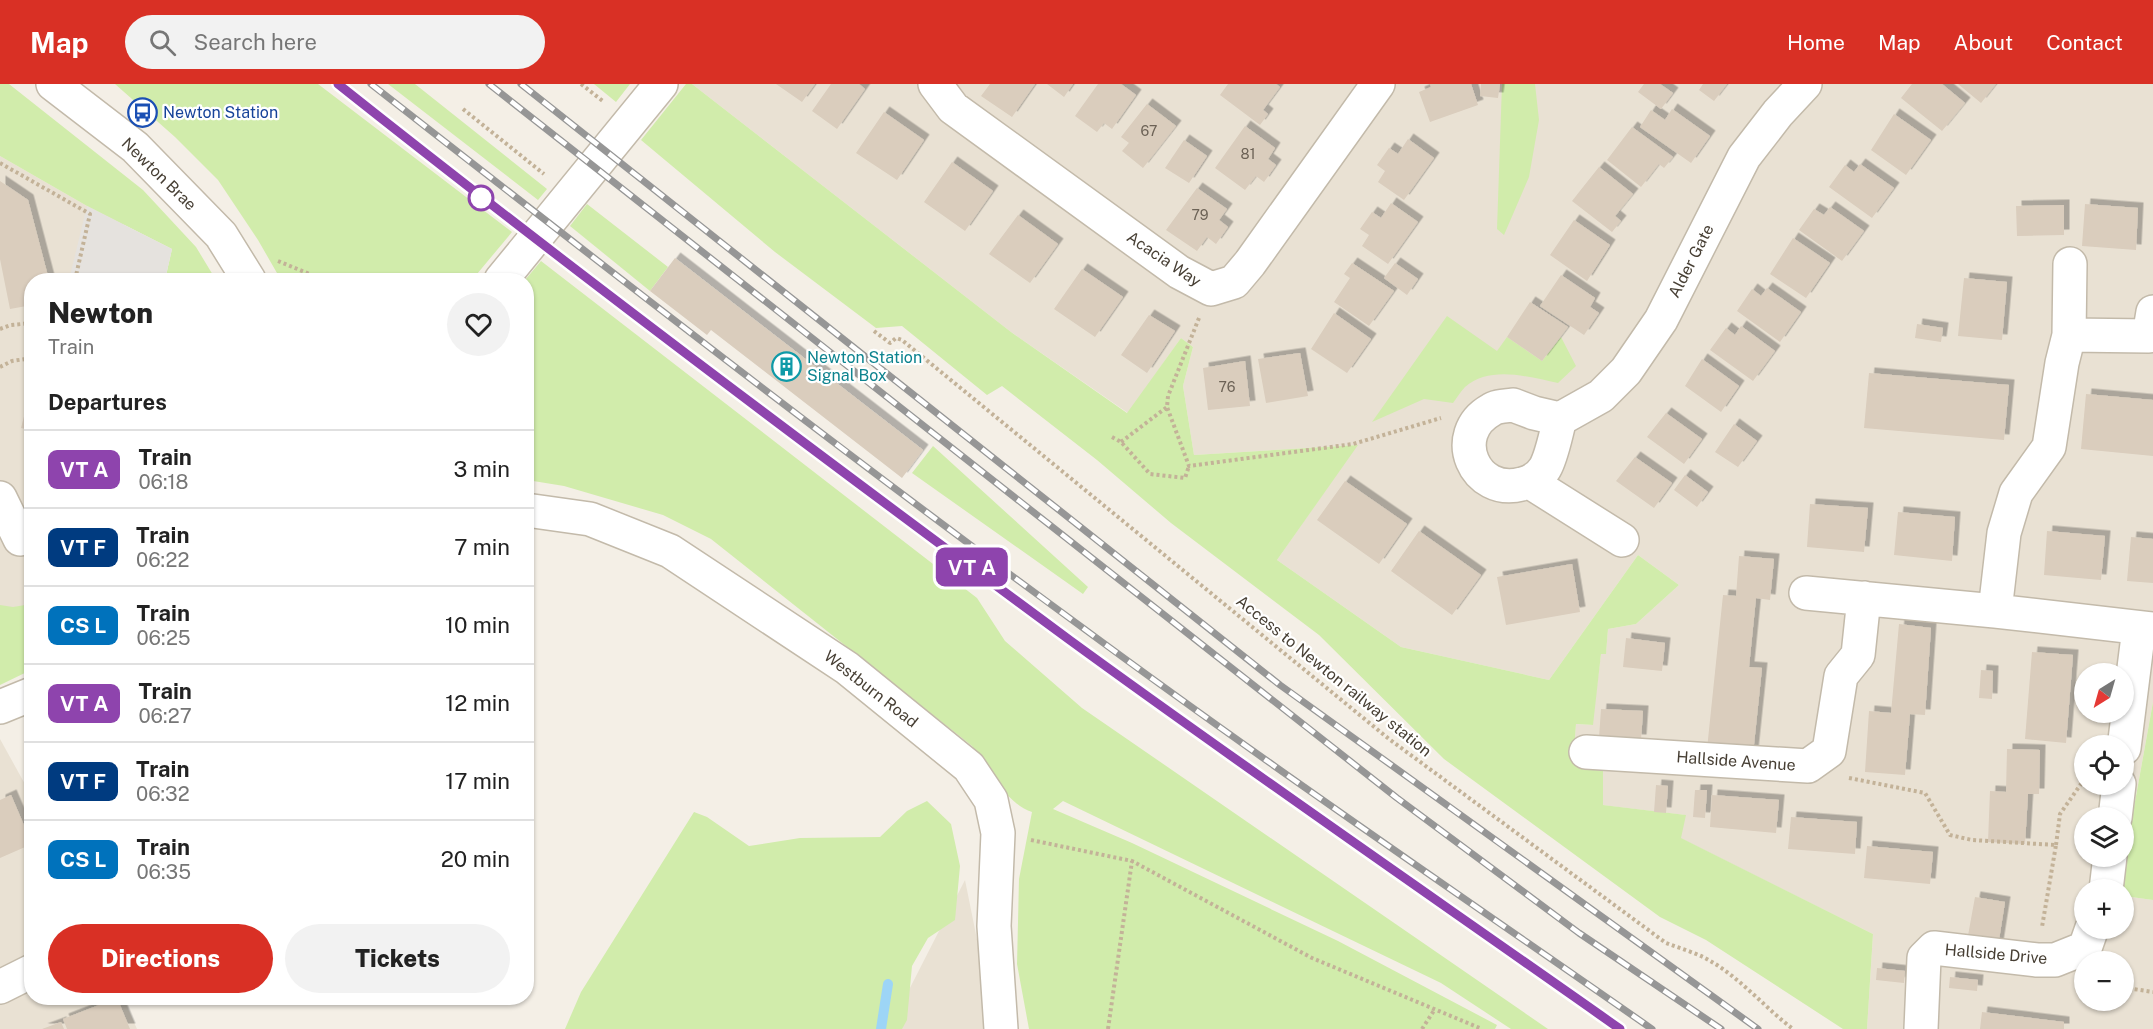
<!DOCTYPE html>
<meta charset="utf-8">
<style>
body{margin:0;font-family:"Public Sans",sans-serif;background:#f2f2f2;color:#222;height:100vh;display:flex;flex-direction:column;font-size:22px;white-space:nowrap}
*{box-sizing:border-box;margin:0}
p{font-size:20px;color:#767676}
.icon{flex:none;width:33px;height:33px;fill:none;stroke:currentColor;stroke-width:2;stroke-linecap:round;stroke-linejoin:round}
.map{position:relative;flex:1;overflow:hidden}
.side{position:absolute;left:24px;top:189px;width:510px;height:732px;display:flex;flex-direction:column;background:#fff;border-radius:24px;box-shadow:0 2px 4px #0004}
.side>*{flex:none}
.badge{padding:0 12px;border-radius:9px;font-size:21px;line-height:39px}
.needle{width:39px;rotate:217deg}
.fabs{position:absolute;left:2074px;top:579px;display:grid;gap:12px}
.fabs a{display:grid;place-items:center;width:60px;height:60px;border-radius:50%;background:#fff;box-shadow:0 2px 4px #0004;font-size:30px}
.map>.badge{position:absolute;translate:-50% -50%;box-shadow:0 0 0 3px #fff}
h2{padding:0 24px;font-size:22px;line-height:54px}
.round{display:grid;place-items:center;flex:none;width:63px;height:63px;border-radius:32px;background:#f2f2f2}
.summary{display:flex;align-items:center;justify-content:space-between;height:102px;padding:0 24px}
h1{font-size:28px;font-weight:800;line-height:45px}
.primary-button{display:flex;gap:12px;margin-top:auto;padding:12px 24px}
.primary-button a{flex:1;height:69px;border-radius:36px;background:#d93025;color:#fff;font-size:24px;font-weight:800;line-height:69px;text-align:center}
.primary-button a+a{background:#f2f2f2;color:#222}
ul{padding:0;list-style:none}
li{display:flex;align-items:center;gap:18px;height:78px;padding:0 24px;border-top:2px solid #e0e0e0}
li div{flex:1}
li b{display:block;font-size:22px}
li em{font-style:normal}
li .badge{min-width:66px;font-weight:700;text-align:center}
header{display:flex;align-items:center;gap:36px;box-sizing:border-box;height:84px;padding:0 30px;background:#d93025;color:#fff}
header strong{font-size:28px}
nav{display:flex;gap:33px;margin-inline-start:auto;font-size:21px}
.search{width:420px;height:54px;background:#f2f2f2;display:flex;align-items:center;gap:15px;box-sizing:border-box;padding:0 21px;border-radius:33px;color:#767676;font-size:22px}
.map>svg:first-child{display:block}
.residential{fill:#e9e1d3;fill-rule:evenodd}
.green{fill:#d1ecab}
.parking{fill:#e5e2de}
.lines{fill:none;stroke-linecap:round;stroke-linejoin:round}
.stream{stroke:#9dd5f6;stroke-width:10}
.building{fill:#dacdbd;filter:url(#shadow)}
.minor-casing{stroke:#c3baaa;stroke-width:36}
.path{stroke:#c3b298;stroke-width:4;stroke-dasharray:3 3;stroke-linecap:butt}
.minor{stroke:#fff;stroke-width:33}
.rail-casing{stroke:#969696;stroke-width:7}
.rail{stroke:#fff;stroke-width:4.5;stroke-dasharray:14;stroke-linecap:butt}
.line-casing{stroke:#fff;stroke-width:14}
.line{stroke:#8e44ad;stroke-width:9}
.stop-dot{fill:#fff;stroke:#8e44ad;stroke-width:3}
.labels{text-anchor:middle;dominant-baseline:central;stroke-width:4.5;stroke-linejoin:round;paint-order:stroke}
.number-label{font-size:14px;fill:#6c6256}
.transit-label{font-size:16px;fill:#164399;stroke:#fff;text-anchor:start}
.street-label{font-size:16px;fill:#473f34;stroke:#fff}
.culture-label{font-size:16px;fill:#0d838f;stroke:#fff;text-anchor:start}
</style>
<header>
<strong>Map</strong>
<div class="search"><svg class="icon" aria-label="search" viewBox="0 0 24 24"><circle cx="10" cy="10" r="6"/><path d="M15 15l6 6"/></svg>Search here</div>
<nav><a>Home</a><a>Map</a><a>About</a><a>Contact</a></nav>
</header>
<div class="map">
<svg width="2153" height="945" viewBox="0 0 2153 945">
<defs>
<filter id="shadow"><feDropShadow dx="5.5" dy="-5.5" stdDeviation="0" flood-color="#0004"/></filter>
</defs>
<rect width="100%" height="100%" fill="#f4efe6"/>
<path class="residential" d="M692 0H2153V618L2119 805 2085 806V844H2124V812L2153 816V945H1867L1873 850 1680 754 1685 731 1602 721 1573 680 1576 640 1592 641 1601 570 1606 569 1608 545 1636 540 1679 501 1638 471 1549 596 1401 563 1277 476 1357 361 1194 371 1183 302 1193 263 1181 254 1128 329 1011 248ZM2085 590H2124V628H2085ZM2085 662H2124V700H2085ZM2085 734H2124V772H2085ZM2085 878H2124V916H2085Z
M0 72 87 122 123 140 165 196H32L31 553 0 571Z
M0 655 31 711 32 914H123L137 945H0Z
M965 796 995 945H889Z"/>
<path class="green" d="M0 0H9L143 106 196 163 216 196H165L172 165 87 122 0 72Z
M115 0H318L512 148 472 196H281L258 156 218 96 175 53Z
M388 0H415L547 105 538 116Z
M594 0H630L616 18Z
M686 0H692L1011 248 1127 329 1181 254 1193 263 1183 302 1194 371 1358 361 1277 476 1401 563 1549 596 1638 471 1679 501 1636 540 1608 545 1606 570H1601L1593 641 1576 640 1573 680 1603 684V721L1686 731 1681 754 1873 850 1867 945H1843L1706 856 1660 833 1444 675 1319 551 1171 439 1097 376 1002 302 987 311 902 242 876 244 775 168 641 56Z
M1502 0H1535L1539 36 1529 93 1504 151 1497 145Z
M587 120 668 183 650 207 570 142Z
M541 177 977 514 1005 557 1082 624 1548 945H1511L1441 899 1063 717 1053 725 1132 759 1338 857 1497 941 1495 945H1029L1017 880 1019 795 1032 728C1009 722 986 683 972 662L711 455 663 431 564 402 527 396 525 196Z
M1447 232 1497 267 1507 253 1542 277 1561 253 1576 282 1558 299C1529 293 1490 281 1465 303 1460 308 1457 314 1453 319L1424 315 1372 338Z
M933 362 1088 503 1083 510 912 389Z
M31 520V586L0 601V521L13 523Z
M2153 618V816L2124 812V806H2119Z
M927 717 951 740 960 782 955 836 928 854 912 882 907 936 902 945H565L581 908 694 728 707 733 749 762 800 754 880 753 907 727Z"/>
<path class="parking" d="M87 122 172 165 165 196H69Z"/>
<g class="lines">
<path class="stream" d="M881 945 888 900"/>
</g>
<path class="building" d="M776 0H815L802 18Z
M831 0H859L865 5 837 45 812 27Z
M990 0H1035L1012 33 981 12Z
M1047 0H1073L1064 13Z
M1098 0H1121L1136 11 1112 45 1104 39 1097 48 1075 32Z
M1228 0H1276L1280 3 1263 26 1268 30 1260 41 1220 11Z
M1430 0H1471L1478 21 1430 38 1419 8 1431 3Z
M1481 0H1500L1498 14 1480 12Z
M1644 0H1660L1673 9 1661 25 1638 8Z
M1703 0H1727L1714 17 1699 6Z
M1912 0H1942L1965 19 1942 47 1901 14Z
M1958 0H1996L1981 19Z
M1147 20 1176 42 1143 84 1122 67 1129 59 1121 53Z
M1672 25 1710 52 1691 79 1640 43 1651 26 1665 36Z
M884 28 924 56 897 96 856 69Z
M1894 30 1931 56 1906 91 1871 66Z
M1245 42 1275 64 1268 75 1276 81 1264 98 1256 92 1245 106 1215 84Z
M1632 43 1673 73 1664 84 1659 80 1641 103 1607 76Z
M1408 55 1434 74 1404 116 1378 98 1385 87 1377 81 1389 64 1398 70Z
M1184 56 1207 72 1189 99 1165 84Z
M952 78 993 107 965 147 924 118Z
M1860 80 1894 104 1872 134 1829 103 1845 81 1854 88Z
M1599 83 1633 110 1615 132 1621 137 1612 148 1572 117Z
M0 97 28 116 49 196H32V221L10 225 0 175Z
M1197 104 1227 125 1219 136 1228 143 1216 160 1207 153 1197 167 1166 146Z
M1391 119 1418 138 1388 180 1362 162 1369 151 1360 145 1372 128 1381 134Z
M2085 120 2138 124 2136 166 2082 162Z
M2064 121V151L2017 152 2016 122Z
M1830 123 1864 147 1842 177 1799 146 1814 125 1824 131Z
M1018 131 1058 160 1030 199 989 170Z
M1574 136 1610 161 1587 197 1550 171Z
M1793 154 1830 179 1806 214 1770 190Z
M675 174 923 366 902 394 711 246 707 251 650 207Z
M1352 179 1394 207 1369 242 1334 218 1350 194 1344 190Z
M1395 179 1418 195 1407 211 1384 194Z
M1082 185 1123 213 1095 253 1054 225Z
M1561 191 1595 214 1590 223 1599 229 1584 251 1540 222Z
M1964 194 2007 198 2002 256 1958 252Z
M1767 204 1801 228 1780 258 1737 227 1752 205 1761 212Z
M1530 218 1568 243 1542 277 1507 253Z
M1334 229 1371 255 1347 289 1311 265Z
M1149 231 1175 247 1147 289 1121 271Z
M1917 240 1943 244 1941 258 1915 254Z
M1741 242 1775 267 1753 297 1710 266 1726 244 1735 251Z
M1300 269 1308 312 1266 319 1258 275Z
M1702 275 1739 302 1721 328 1685 302Z
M1245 277 1250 322 1208 326 1203 284Z
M1869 289 2009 301 2004 356 1864 344Z
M32 301V346L21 344Z
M2086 310 2153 316V372L2081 365Z
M1666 329 1702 355 1684 380 1647 353Z
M1734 340 1757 357 1738 383 1715 368Z
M1635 373 1672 399 1654 424 1616 397Z
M1685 391 1708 408 1697 423 1674 406Z
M1345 397 1407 440 1379 480 1317 436Z
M1810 420 1868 424 1864 468 1807 463Z
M1898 428 1955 433 1952 477 1894 471Z
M1419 447 1481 491 1452 531 1391 487Z
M2047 447 2105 452 2101 496 2044 491Z
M2131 453 2153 455V499L2127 497Z
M1739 472 1774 475 1770 516 1756 514 1749 583 1762 584 1753 670 1707 665 1723 511 1736 512Z
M1572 480 1580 528 1506 541 1497 493Z
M1899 540 1931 544 1925 631 1910 630 1905 691 1865 688 1869 627 1891 629Z
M1626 554 1665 559 1662 587 1623 583Z
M2032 568 2073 571 2066 659 2025 655Z
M1981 586 1993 587 1992 615 1979 614Z
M1601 625 1643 627 1641 656 1599 654Z
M2007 665 2040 666 2039 710H2028L2025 760 1988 758 1990 707 2006 708Z
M1656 701 1668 702 1666 729 1654 728Z
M1695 706H1707L1705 734 1693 733Z
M11 711 32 760 0 774V716Z
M1712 711 1779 716 1776 749 1710 743Z
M1791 733 1857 738 1855 770 1788 765Z
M1867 762 1933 768 1930 800 1864 794Z
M1975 813 2005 818 1998 862 1967 857Z
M1877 884 1905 887 1904 899 1876 896Z
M1950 893 1978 896 1977 907 1949 904Z
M117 914 130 945H67L63 935Z
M1982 928 2064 938V945H1980Z
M61 938 64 945H42Z"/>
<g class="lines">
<defs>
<path id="minor" d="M53 0 135 63 221 151 249 196
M935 0 953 24 1179 188 1211 205 1234 198 1250 179 1378 0
M501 196 661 0
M2069 251 2149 252 2153 228
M1513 321 1534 329 1560 335C1556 349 1552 372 1545 384 1540 392 1531 398 1522 400 1474 413 1448 350 1491 326 1496 322 1507 322 1513 321Z
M1560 335 1601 312 1626 287 1661 236 1744 73 1778 29 1805 0
M1530 398 1622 456
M0 414 20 455
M526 426 590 435 670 467 847 584 969 683 991 716 998 749 994 842 1001 945
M1806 509 1995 527 2153 545
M1995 527 2004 449 2016 409 2049 363 2062 279 2069 251 2070 180
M0 623 32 610
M2124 664 2139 544
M1586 668 1808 682 1829 667 1841 592 1858 571 1864 514
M2115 734 2119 700
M2106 806 2110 772
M0 903 32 887
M1921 945 1924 874 1934 864 2037 876H2055L2085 864 2092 844"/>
</defs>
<use href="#minor" class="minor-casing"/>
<path class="path" d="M581 0 604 18
M463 25 544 90
M0 79 90 130 75 196
M278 177 324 196
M1199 234 1168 312 1167 323 1189 382 1353 360 1441 334
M0 245 11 241 32 239
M874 247 890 259 896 254 902 256 1389 655 1666 859C1679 864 1693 868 1705 874 1739 892 1764 923 1793 945
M0 283 12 277 32 274
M1112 353 1121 358 1150 390 1185 394 1189 382
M1121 358 1167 323
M1849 694 1925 709 1950 751 1972 756 2056 761 2042 843
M1031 756 1132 777 1312 874 1482 945
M2056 761 2060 730 2081 700 2085 682
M2124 901 2127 904 2153 908
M1108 945 1132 777
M1422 945 1435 925"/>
<use href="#minor" class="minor"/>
<defs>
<path id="rail" d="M338 0C578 191 824 375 1071 557 1252 689 1437 816 1621 945
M371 0C606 184 842 368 1083 544 1270 682 1461 812 1652 945
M489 0 1397 714 1579 849 1721 945
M521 0 1280 601 1758 945"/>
</defs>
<use href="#rail" class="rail-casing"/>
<use href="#rail" class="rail"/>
</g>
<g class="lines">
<defs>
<path id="line" d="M338 0C578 191 824 375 1071 557 1252 689 1437 816 1620 945"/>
</defs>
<use href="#line" class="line-casing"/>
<use href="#line" class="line"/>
</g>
<defs>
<symbol id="bus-ring" viewBox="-11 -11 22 22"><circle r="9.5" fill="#fff" stroke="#1a4fb4" stroke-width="1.5"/><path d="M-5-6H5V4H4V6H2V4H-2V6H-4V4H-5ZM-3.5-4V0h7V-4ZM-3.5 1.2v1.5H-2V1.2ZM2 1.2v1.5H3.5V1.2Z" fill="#1a4fb4"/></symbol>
<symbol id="building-ring" viewBox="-11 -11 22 22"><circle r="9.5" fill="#fff" stroke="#0f9aa8" stroke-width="1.5"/><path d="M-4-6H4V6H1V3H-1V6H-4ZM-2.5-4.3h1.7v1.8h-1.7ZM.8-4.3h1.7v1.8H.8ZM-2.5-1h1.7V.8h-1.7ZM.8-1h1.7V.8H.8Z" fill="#0f9aa8"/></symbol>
</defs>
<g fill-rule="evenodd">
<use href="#bus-ring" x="126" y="12" width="33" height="33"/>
<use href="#building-ring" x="770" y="266" width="33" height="33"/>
</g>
<circle class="stop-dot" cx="481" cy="114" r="12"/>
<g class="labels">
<g class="number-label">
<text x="1149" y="47">67</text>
<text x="1248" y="70">81</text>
<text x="1200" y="131">79</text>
<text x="1227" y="303">76</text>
</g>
<g class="transit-label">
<text x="163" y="28">Newton Station</text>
</g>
<g class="street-label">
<text transform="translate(159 90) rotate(44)">Newton Brae</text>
<text transform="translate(1164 175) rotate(34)">Acacia Way</text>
<text transform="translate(1691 177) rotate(-63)">Alder Gate</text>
<text transform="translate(1334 592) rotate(39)">Access to Newton railway station</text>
<text transform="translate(871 605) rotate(38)">Westburn Road</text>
<text transform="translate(1736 677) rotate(4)">Hallside Avenue</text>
<text transform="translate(1996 870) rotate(5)">Hallside Drive</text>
</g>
<g class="culture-label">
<text x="807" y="273">Newton Station<tspan x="807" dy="18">Signal Box</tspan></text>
</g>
</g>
</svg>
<div class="fabs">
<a><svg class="needle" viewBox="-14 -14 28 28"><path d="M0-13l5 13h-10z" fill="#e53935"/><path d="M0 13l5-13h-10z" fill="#767676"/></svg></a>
<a><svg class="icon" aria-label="locate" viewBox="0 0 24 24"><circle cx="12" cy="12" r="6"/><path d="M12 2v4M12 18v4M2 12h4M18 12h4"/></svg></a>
<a><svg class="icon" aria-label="layers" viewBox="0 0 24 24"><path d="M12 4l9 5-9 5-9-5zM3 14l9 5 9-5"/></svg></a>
<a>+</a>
<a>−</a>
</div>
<b class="badge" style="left:972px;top:483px;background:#8e44ad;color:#fff">VT A</b>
<section class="side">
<div class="summary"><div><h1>Newton</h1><p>Train</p></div><a class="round"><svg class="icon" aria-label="heart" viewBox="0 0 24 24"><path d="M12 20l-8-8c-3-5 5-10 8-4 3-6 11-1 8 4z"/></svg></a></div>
<h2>Departures</h2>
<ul>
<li><span class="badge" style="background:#8e44ad;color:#fff">VT A</span><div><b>Train</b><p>06:18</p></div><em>3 min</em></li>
<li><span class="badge" style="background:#003b80;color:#fff">VT F</span><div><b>Train</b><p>06:22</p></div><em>7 min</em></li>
<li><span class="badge" style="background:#0072bc;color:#fff">CS L</span><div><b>Train</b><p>06:25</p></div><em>10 min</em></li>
<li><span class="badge" style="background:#8e44ad;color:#fff">VT A</span><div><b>Train</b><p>06:27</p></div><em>12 min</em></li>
<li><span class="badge" style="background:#003b80;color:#fff">VT F</span><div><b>Train</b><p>06:32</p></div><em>17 min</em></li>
<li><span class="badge" style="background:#0072bc;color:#fff">CS L</span><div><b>Train</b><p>06:35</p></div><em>20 min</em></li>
</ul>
<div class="primary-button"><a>Directions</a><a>Tickets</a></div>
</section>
</div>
